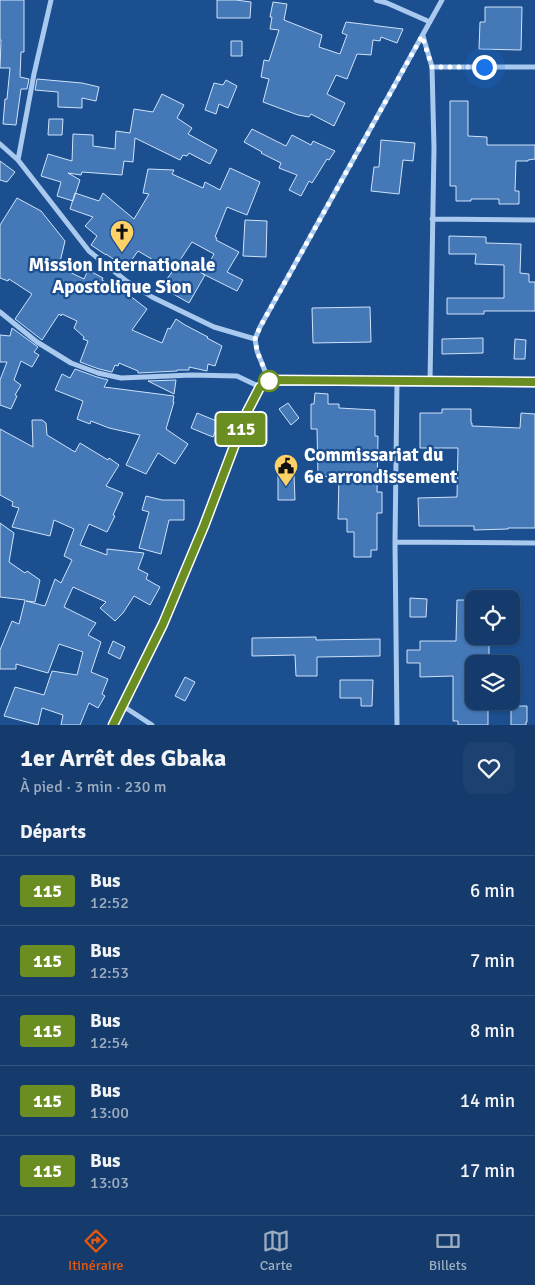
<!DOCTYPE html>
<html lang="fr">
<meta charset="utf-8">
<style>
body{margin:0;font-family:Signika,sans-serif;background:#1d4271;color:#f1f3f6;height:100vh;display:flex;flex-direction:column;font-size:19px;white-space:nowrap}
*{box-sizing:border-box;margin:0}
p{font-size:16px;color:#9dadc1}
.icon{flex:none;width:28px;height:28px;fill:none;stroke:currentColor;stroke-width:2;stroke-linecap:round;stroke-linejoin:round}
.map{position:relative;height:725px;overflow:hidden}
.sheet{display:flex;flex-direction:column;background:#143b6b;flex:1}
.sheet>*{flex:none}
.badge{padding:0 10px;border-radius:4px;font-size:18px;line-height:32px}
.buttons{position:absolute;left:465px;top:590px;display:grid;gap:10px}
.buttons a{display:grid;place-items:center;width:55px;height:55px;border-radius:10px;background:#143b6b;box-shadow:0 1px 4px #0004,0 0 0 1px #33557e;font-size:25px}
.you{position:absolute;width:25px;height:25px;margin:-12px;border:4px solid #fff;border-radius:50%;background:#1a73e8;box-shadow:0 0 0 8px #1a73e833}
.map>.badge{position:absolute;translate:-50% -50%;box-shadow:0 0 0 2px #fff}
h2{padding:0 20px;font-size:19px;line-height:45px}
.round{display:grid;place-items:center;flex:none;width:52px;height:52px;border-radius:10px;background:#1d4271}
.head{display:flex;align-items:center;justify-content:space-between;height:85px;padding:0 20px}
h1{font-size:24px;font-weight:700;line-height:38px}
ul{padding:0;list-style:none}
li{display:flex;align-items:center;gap:15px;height:70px;padding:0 20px;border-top:1px solid #33557e}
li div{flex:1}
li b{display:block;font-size:19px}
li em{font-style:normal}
li .badge{min-width:55px;font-weight:700;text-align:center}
.dock{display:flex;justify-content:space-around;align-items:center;height:70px;border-top:1px solid #33557e;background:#143b6b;font-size:14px;color:#9dadc1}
.dock a{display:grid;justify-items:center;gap:2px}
.dock .active{color:#ea580c}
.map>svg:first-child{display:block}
.building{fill:#4478b7;stroke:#cfe3fa}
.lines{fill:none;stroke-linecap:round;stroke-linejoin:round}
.minor{stroke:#a9c9ee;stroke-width:5}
.tertiary{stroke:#a9c9ee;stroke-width:9}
.line-casing{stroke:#fff;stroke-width:11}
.line{stroke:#6b8e23;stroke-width:8}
.walk{stroke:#fff;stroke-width:5;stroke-dasharray:0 9}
.stop-dot{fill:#fff;stroke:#6b8e23;stroke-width:2.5}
.labels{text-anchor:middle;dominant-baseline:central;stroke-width:4.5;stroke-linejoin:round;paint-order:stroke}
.poi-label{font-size:19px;font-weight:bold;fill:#fff;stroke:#1b4f8f}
</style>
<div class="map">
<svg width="535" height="725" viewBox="0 0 535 725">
<rect width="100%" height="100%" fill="#1b4f8f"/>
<path class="building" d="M0 0H24V52H21L20 77 29 79 27 89H21L16 125 3 124 5 99H7L10 68H0L1 40H0Z
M217 0H236L251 2 250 18H217Z
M273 2 287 4 284 20 322 35 319 47 340 54 347 35 342 33 346 22 403 29 397 43 381 37 380 41 373 40 371 55 357 54 347 79 336 75 327 94 345 103 334 126 311 114 309 117 298 115 263 102 269 79 261 77 264 60 269 61 279 30 270 29 272 17H270Z
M485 7H522L521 50 479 49 480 22H485Z
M231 41H242V56H231Z
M37 79 82 83 99 87 96 101 82 98V108L58 107V92L35 90Z
M226 80 237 86 228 108 219 104 216 114 205 110 214 83 223 85Z
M162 94 184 105 177 118 192 128 188 134 217 150 210 164 189 153 187 156 183 155 180 160 135 138 133 162 124 161 122 175 82 172 81 175 68 173 80 180 73 201 57 196 61 182 41 176 48 154 72 161 73 134 93 135V146L115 149 116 131 130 133 134 109 153 112Z
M450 101H468V136L487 137V145H535V159L528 160V161H516L515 191H519V204H499V199H471V201H456V186H450Z
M49 119H63L62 135H48Z
M252 129 286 146 292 135 311 145 313 141 335 151 329 160 327 159 312 183 309 181 301 196 289 190 297 175 279 168 281 163 261 153 262 152 244 142Z
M381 140 415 143 413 161 403 160 399 194 371 191 374 167H379Z
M0 161 15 172 7 182 0 180Z
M230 168 260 182 247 215 227 207 215 237 217 238 216 240 239 252 227 272 243 280 237 291 203 274 214 254 192 242 180 260 205 275 189 303 161 287 172 272 150 258 138 251 126 268 106 254V255L91 245 97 236 85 226 93 217 70 209 75 193 99 201 103 193 134 219 149 194 143 193 148 169 174 170 172 174 203 188 205 182 220 190Z
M17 198 41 211 65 241 60 262H61L59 267 84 279 88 270 103 278 102 280 129 295 147 309 132 330 162 343 168 328 170 329 176 319 185 325 208 337 207 338 222 346 215 366 208 364 207 371 189 367V370H177V371L138 373V371L119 363 118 366 115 365 112 372 99 369 80 362 88 341 83 339 84 337 74 328 77 321 62 314 61 316 59 314 42 340 15 319 32 294 9 279 8 281 0 278V225Z
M245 220 267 221 266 257 243 256Z
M449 236 486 237V243L521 244 520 273 529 274V282H535V311H484V314H447V298H504V265L475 264 476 254H449Z
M370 307 371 342 313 343 312 308Z
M12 328 38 347 34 352 39 355 32 367 21 361 14 380 21 385 15 395 17 396 11 409 0 405V380L7 362H0V335L10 336Z
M483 338V353L442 354V339Z
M515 339 526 340 525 359H514Z
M75 369 97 377 108 380 104 387 174 396 173 402H174L166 429 188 444 175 464 158 453 146 474 126 465 140 435 109 428 91 421 90 424 77 419 83 401 55 390 62 374 70 378Z
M176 380 174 394 148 381Z
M315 393 328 394V404H339V408L375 410V436H378L377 492H382V513H377V550H371V557H354V532H347V519H338L339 476 318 477 317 429H311V404H314Z
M288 403 299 418 291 425 279 409Z
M442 409H471V423H472V426L520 428 521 413 535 414V528H508V529L474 530V526H419L418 498 457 497 458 448H420V413H442Z
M197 413 219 422 213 437 191 428Z
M32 420H42L46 423 47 435 75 452 80 443 108 460 109 458 119 465 106 486 123 493 113 515 115 516 107 532 89 524 80 545 107 555V549L144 553 138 569 148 574 146 579 160 587 150 605 134 596 123 613 115 621 100 608 106 602 73 587 64 607 96 623 88 635 101 642 91 672 108 679 102 694 105 696 98 708 89 703 80 725H61L63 715 42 708 38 725 4 716 15 687 44 695 52 671 77 675 83 652 59 644 48 673 16 664V669H0V650L12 621 19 624 25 600 0 597V523L14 533 9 562 25 573 27 571 40 580 35 602 26 601 45 606 55 579 61 583 72 560 64 556 74 529 54 520 50 536 12 527 19 508 12 506 13 502 0 495V429L33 447Z
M278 474H294L295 500H278Z
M146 496 162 500H184V520H169L161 554 139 548 149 512 142 510Z
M410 598 427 599 426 617H410Z
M457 600H473L472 643H489V664H474V701H488V725H458V721H453V676L420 677V663H407V650H420V641H456Z
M316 637V640L380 639V656L317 657V676H296L295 655 252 656V638Z
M113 641 125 647 120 659 108 653Z
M185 677 195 682 185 701 175 696Z
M340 680H373L372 706H361V698H340Z
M511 706H527V722H526V725H511Z"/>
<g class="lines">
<path class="minor" d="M376 0 387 3 430 22
M423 36 432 67 434 148 430 382
M432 67H535
M0 144 18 160 89 251 125 280 152 297 214 327 255 339
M18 160 34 74 51 0
M432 219 535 220
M0 312 37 342 71 363 98 373 121 378 192 375 237 376 260 387
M269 381 257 351 255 339 260 327 442 0
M397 382 395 542 397 725
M395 542 535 543
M123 706 152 725"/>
<path class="tertiary" d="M113 725 123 706 163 624 204 526 247 412 260 387 269 381 535 383"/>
</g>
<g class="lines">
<defs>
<path id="line" d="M113 725 163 624 204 526 247 412 260 387 269 380 535 382"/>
</defs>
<use href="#line" class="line-casing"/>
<use href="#line" class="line"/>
<path class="walk" d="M269 381 257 351 255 339 260 327 422 36 432 67H484"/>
</g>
<defs>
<symbol id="church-pin" viewBox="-11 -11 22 30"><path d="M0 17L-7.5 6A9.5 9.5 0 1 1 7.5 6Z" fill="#ffd166" stroke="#1b4f8f"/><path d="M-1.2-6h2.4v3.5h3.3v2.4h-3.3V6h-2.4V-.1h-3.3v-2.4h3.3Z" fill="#111"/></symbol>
<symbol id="civic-pin" viewBox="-11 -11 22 30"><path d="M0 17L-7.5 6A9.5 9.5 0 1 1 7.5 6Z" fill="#ffd166" stroke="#1b4f8f"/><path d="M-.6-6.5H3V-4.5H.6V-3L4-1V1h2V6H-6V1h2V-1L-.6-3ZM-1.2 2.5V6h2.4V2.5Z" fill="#111"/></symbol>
</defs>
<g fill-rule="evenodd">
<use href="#church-pin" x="108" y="218" width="28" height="38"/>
<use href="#civic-pin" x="272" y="452" width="28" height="38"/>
</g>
<circle class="stop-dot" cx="269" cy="381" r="10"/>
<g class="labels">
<g class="poi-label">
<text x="122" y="265">Mission Internationale<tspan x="122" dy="22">Apostolique Sion</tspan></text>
<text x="304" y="455" text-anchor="start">Commissariat du<tspan x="304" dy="22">6e arrondissement</tspan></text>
</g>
</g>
</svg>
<div class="buttons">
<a><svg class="icon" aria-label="locate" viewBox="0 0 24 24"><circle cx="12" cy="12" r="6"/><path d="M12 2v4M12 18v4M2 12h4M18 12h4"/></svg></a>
<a><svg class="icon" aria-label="layers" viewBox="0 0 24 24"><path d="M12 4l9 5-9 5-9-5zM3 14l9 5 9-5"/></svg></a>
</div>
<div class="you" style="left:484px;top:67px"></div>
<b class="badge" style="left:241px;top:429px;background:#6b8e23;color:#fff">115</b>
</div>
<section class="sheet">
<div class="head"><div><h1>1er Arrêt des Gbaka</h1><p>À pied · 3 min · 230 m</p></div><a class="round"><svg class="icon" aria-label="heart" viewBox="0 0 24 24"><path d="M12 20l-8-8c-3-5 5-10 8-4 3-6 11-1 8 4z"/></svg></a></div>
<h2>Départs</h2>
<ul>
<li><span class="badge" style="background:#6b8e23;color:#fff">115</span><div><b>Bus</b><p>12:52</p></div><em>6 min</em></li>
<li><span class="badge" style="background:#6b8e23;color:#fff">115</span><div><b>Bus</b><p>12:53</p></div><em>7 min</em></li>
<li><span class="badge" style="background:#6b8e23;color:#fff">115</span><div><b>Bus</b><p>12:54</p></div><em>8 min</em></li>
<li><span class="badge" style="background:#6b8e23;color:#fff">115</span><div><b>Bus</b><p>13:00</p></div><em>14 min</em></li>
<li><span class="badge" style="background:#6b8e23;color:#fff">115</span><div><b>Bus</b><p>13:03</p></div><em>17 min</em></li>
</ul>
</section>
<nav class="dock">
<a class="active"><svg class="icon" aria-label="directions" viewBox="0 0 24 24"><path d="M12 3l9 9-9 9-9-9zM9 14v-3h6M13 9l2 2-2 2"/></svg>Itinéraire</a>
<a><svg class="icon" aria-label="map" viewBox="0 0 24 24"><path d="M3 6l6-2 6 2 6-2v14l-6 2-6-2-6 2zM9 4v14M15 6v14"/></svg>Carte</a>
<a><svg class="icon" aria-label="tickets" viewBox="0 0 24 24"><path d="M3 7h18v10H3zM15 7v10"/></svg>Billets</a>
</nav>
